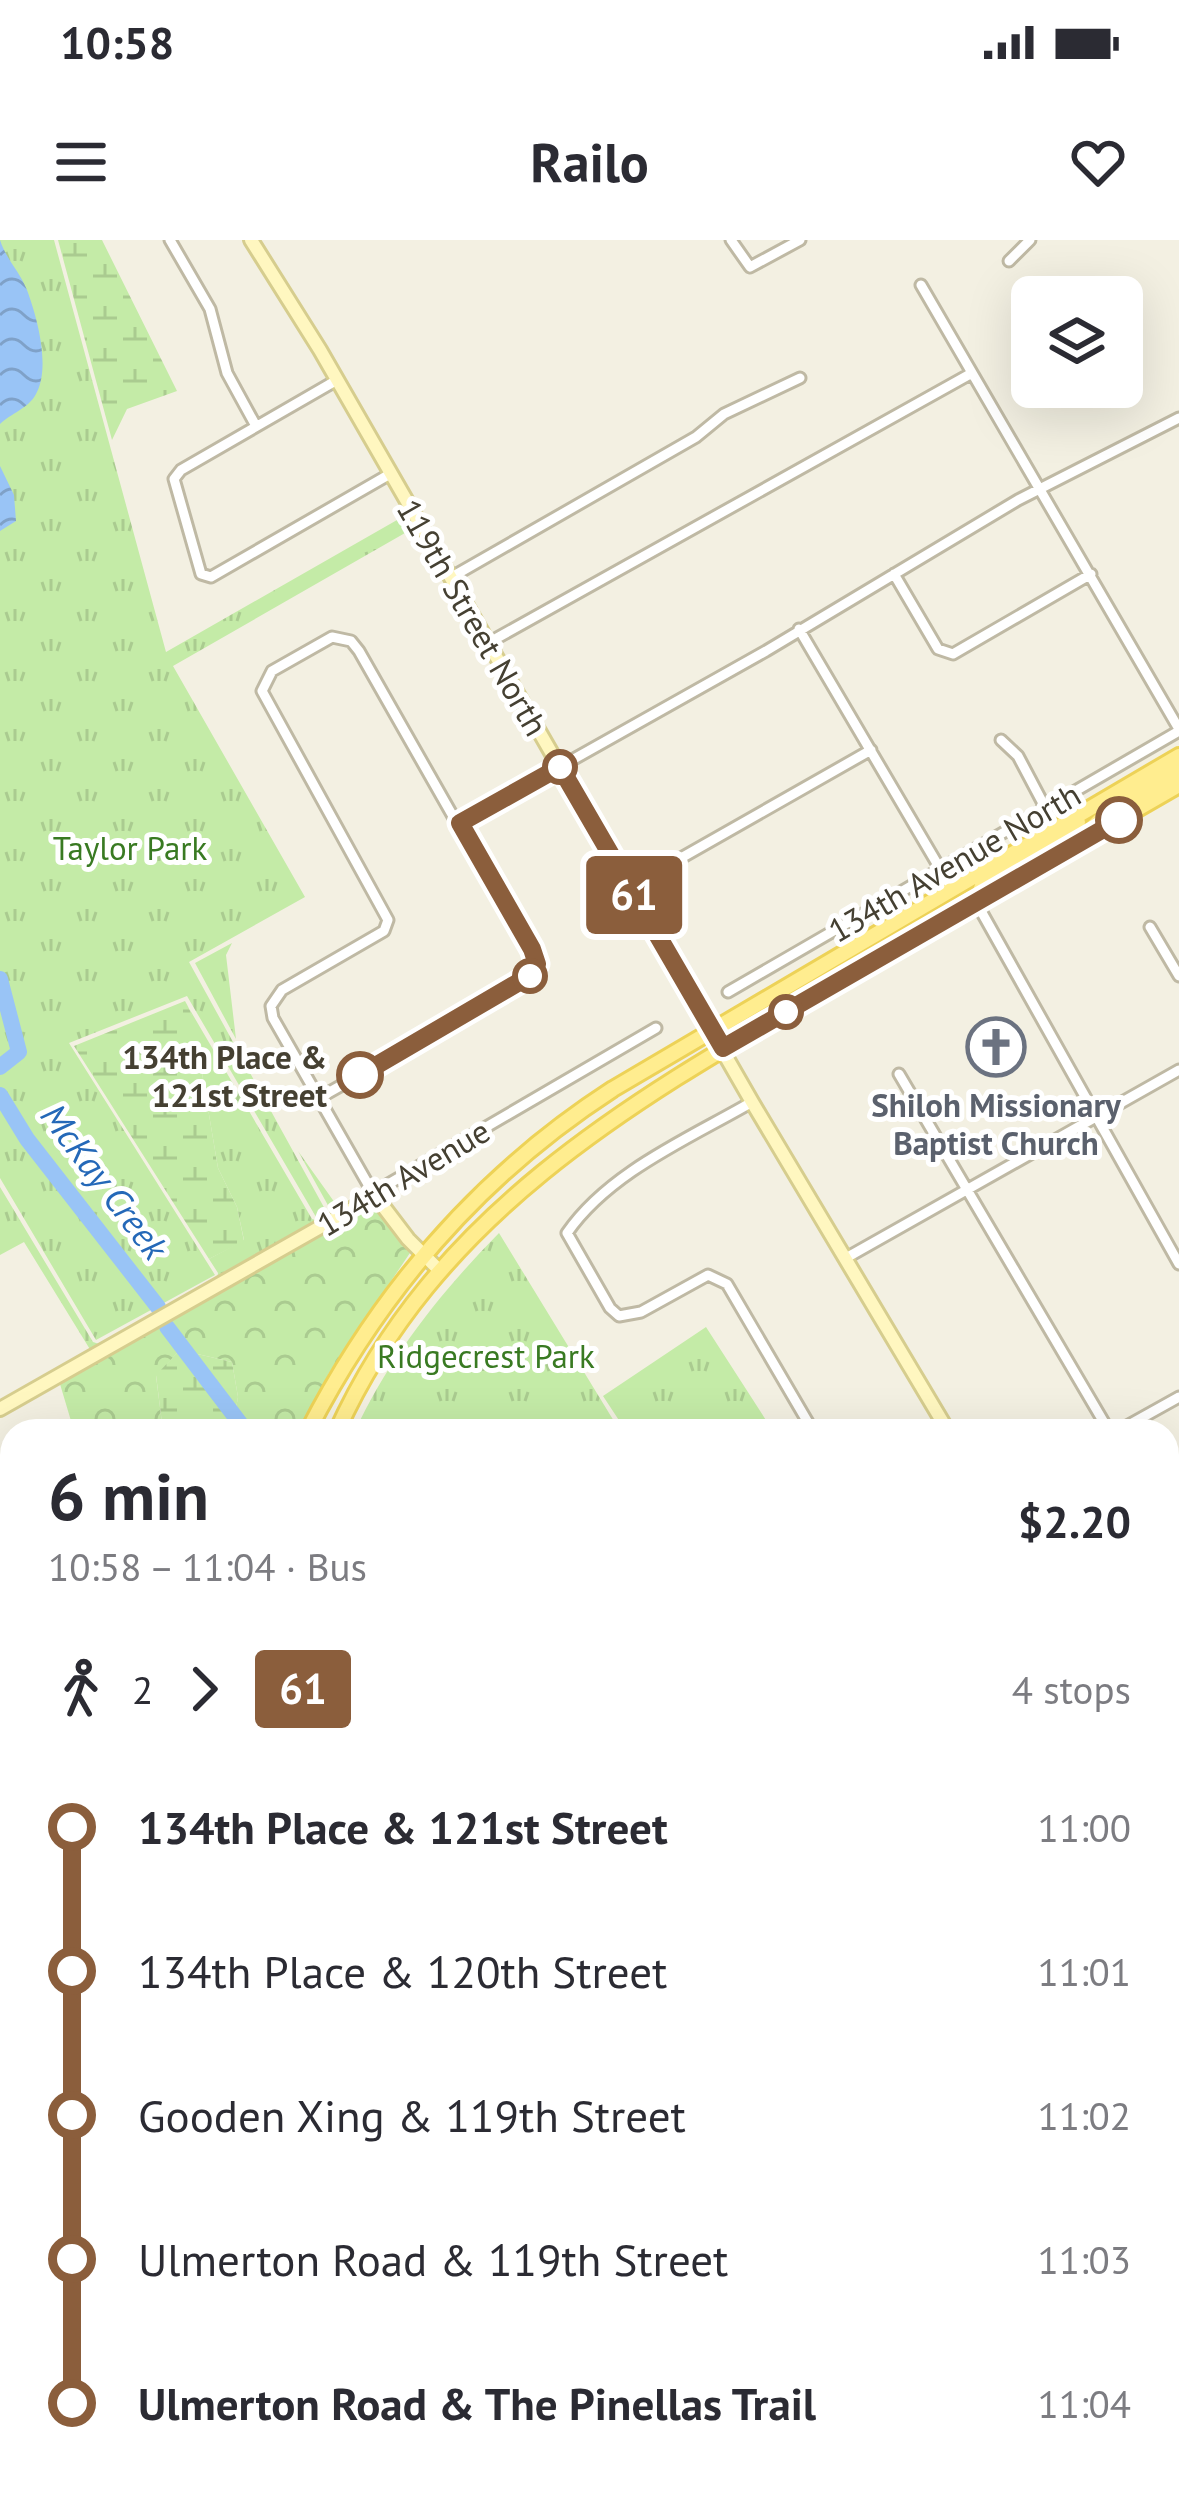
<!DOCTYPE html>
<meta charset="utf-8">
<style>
body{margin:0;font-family:"PT Sans",sans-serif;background:#f2f2f3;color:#2b2b33;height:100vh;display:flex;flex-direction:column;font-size:45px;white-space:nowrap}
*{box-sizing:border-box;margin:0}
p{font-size:39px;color:#7c7c81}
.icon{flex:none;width:66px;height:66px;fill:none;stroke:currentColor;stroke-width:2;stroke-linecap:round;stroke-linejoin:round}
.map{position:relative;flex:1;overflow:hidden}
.details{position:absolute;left:0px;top:1179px;width:1179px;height:1080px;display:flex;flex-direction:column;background:#fff;border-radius:36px 36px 0 0;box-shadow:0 12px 48px #0002}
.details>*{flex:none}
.badge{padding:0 24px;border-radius:9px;font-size:42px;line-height:78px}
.controls{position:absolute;left:1011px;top:36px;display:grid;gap:24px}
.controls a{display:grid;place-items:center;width:132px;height:132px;border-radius:18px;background:#fff;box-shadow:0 12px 48px #0002;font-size:60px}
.map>.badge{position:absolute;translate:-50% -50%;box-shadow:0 0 0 6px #fff}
.legs{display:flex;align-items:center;gap:18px;height:132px;padding:0 48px;font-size:39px}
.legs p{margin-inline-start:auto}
.headline{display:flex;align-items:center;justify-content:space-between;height:204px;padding:0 48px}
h1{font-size:66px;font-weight:700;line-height:90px}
ul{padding:0 48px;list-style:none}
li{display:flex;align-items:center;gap:42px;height:144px;font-size:45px}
li i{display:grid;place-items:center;width:18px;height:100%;margin:0 15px;background:currentColor}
li i::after{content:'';width:30px;height:30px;margin:-15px;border:9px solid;border-radius:50%;background:#fff}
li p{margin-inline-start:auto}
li:first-child i{background:linear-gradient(#0000 50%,currentColor 0)}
li:last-child i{background:linear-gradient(currentColor 50%,#0000 0)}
.status{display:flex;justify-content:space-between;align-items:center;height:84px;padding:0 60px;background:#fff;direction:ltr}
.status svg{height:33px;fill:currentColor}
header{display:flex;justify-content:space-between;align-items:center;height:156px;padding:0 48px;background:#fff;font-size:54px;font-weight:700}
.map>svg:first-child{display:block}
.grass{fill:#c4eba7}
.forest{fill:url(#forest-crowns)}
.wetland{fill:url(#wetland-marsh)}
.park{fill:url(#park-tufts)}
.water{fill:url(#water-waves)}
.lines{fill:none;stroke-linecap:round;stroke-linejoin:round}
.river{stroke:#99c4f6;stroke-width:16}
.street-casing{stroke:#bfb9a4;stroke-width:15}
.secondary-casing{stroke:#d6cd8e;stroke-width:18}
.primary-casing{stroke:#edd257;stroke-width:20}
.street{stroke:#fff;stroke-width:9}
.secondary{stroke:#fff7c0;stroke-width:12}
.primary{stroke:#ffed8f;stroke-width:14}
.line-1-casing{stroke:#fff;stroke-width:27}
.line-1{stroke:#8b5e3c;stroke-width:18}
.stop-1-dot{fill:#fff;stroke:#8b5e3c;stroke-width:6}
.labels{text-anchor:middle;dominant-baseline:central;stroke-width:10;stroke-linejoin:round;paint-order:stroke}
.street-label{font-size:33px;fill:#454032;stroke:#fff}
.park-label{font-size:33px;fill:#397a22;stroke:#fff}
.stop-label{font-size:33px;font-weight:bold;fill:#454032;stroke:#fff;text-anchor:end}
.worship-label{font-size:33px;font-weight:bold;fill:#5b616d;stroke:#fff}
.water-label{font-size:36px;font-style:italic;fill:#2468b8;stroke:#fff}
</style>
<div class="status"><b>10:58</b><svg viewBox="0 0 49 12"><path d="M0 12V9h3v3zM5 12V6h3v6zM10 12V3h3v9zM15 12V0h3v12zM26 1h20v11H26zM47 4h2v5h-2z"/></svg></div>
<header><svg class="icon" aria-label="menu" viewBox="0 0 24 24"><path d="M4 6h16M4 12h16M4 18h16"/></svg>Railo<svg class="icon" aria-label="heart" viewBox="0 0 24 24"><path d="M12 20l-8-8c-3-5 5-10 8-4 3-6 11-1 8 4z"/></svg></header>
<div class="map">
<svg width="1179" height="2259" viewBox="0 0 1179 2259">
<defs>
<pattern id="forest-crowns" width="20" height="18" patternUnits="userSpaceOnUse" patternTransform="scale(3)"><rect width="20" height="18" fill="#c4eba7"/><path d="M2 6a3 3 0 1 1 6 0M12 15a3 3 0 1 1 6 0" fill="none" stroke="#aacb90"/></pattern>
<pattern id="wetland-marsh" width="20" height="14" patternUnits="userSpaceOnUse" patternTransform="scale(3)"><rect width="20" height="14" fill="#c4eba7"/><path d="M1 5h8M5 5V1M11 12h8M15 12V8" fill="none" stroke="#aacb90"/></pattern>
<pattern id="park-tufts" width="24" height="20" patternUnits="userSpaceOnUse" patternTransform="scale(3)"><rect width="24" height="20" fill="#c4eba7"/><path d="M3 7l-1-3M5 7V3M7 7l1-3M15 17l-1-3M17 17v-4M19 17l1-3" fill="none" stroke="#aacb90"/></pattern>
<pattern id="water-waves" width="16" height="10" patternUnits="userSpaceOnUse" patternTransform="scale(3)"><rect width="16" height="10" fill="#99c4f6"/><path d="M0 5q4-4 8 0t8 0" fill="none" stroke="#7fa1c8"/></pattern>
</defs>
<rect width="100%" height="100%" fill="#f3f0e2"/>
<path class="grass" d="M1179 1986V2259H706L725 2247H1167V1993Z"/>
<path class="forest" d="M373 962 412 1010 329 1133 300 1191H232L238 1157 232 1122 180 1110 156 1136 163 1191H74L60 1144Z
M1179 1813V1980L1167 1987V1819Z
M258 2247H354L357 2259H265Z"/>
<path class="wetland" d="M58 0H102L177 151 127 169 112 200Z
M185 761C197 782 204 809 202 833L218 928 237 967 244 1001 209 1019 74 806Z
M180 1110 232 1122 238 1157 232 1191H163L156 1135Z
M617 2247H716L698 2259H620Z"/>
<path class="park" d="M0 0H54L166 412 404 276 412 289 173 426 305 657 189 722 326 971 316 977 187 756 69 803 215 1035 96 1100 0 938Z
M232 703 226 715 236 799 195 723Z
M190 770 312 979 319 981 328 975 330 969 298 911 340 970 91 1111 24 1002 0 1015V947L93 1102 99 1104 217 1039 218 1033 209 1019 244 1000 237 967 218 928 202 833 203 817Z
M499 993 620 1191H355C390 1116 441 1052 499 993Z
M706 1087 773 1191H626L603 1156Z"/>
<path class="water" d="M0 0C6 19 20 32 27 50 37 77 51 127 36 154 29 168 10 174 0 184Z
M0 226 14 255 16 281 0 291Z"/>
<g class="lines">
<path class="river" d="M0 739 19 812 0 827
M0 855 27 899 158 1067
M167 1087 246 1191
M717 2247 723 2259"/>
<defs>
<path id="street" d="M170 0 210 69 227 133 256 186
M731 0 750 27 800 0
M1009 21 1030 0
M921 45 1179 489
M337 140 181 230 174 239 201 334 211 337 390 234
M894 334 938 409 953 414 1091 334
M450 338 696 197 724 174 800 138
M799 389 952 649
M488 403 972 133
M1001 500 1018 516 1046 569
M460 583 766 411 1018 260 1179 178
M630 647 871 510
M976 662 1179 1024
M1150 687 1179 736
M728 752 1179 491
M899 834 1109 1191
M319 858 523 743 537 724 359 411 351 401 332 397 272 431 262 451 388 680 384 691 282 750 271 766 273 778 373 953 656 788
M752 862C690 898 609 932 567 993L610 1068 619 1076 641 1072 708 1035 727 1044 813 1191
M846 1018 1179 830
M1118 1191 1179 1157
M1167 1274 1179 1267
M0 1362 12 1372
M1167 1393 1179 1384
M0 1410 12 1403
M0 1544 12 1564
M0 2108 10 2129 0 2142
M94 2247 101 2259
M176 2247 183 2259
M0 2252 4 2259"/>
<path id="secondary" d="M251 0 320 110 752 862 948 1191
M0 1169 352 969 373 953 408 999 440 1031
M1167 1569 1179 1590
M0 1812 12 1832
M252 2247 259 2259"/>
<path id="primary" d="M1085 595 1106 574 1179 530
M976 662 982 646 990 640 1062 597 1078 582
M308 1191C380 1051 480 935 613 849L1179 516
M337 1191C439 966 643 855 846 737 957 673 1068 609 1179 545
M364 2247 366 2259
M387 2247 390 2259"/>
</defs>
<use href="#street" class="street-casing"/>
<use href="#secondary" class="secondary-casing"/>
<use href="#primary" class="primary-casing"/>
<use href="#street" class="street"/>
<use href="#secondary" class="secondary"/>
<use href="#primary" class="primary"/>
</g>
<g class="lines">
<defs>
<path id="line-1" d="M360 835 531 735 537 724 532 709 460 583 560 527 723 808 1119 580"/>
</defs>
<use href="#line-1" class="line-1-casing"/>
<use href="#line-1" class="line-1"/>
</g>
<defs>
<symbol id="church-ring" viewBox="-11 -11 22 22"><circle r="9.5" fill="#fff" stroke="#6b7280" stroke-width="1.5"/><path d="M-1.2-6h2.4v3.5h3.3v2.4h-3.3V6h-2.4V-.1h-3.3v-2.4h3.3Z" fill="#6b7280"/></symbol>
</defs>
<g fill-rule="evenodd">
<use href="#church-ring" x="963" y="774" width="66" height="66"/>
</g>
<g class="stop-1-dot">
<circle cx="560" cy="527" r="15"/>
<circle cx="1119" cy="580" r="21"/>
<circle cx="530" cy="736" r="15"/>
<circle cx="786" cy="772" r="15"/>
<circle cx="360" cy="835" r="21"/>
</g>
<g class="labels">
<g class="street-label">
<text transform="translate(473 377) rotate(60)">119th Street North</text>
<text transform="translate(954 622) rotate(-30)">134th Avenue North</text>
<text transform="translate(403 937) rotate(-31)">134th Avenue</text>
</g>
<g class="park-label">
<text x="130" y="607">Taylor Park</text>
<text x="486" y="1115">Ridgecrest Park</text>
</g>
<g class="stop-label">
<text x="327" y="816">134th Place &amp;<tspan x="327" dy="38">121st Street</tspan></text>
</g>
<g class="worship-label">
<text x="996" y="864">Shiloh Missionary<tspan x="996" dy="38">Baptist Church</tspan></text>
</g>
<g class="water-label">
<text transform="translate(105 941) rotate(53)">McKay Creek</text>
</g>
</g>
</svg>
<div class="controls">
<a><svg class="icon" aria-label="layers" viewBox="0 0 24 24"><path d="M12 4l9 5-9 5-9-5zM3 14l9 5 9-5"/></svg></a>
</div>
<b class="badge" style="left:634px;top:655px;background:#8b5e3c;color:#fff">61</b>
<section class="details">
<div class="headline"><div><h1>6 min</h1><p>10:58 – 11:04 · Bus</p></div><b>$2.20</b></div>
<div class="legs"><svg class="icon" aria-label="walk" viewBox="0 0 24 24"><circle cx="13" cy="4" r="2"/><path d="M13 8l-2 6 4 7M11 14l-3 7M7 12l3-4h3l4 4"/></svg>2<svg class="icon" aria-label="forward" viewBox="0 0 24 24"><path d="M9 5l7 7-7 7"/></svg><b class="badge" style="background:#8b5e3c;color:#fff">61</b><p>4 stops</p></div>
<ul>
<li><i style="color:#8b5e3c"></i><b>134th Place &amp; 121st Street</b><p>11:00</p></li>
<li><i style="color:#8b5e3c"></i><span>134th Place &amp; 120th Street</span><p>11:01</p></li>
<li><i style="color:#8b5e3c"></i><span>Gooden Xing &amp; 119th Street</span><p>11:02</p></li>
<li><i style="color:#8b5e3c"></i><span>Ulmerton Road &amp; 119th Street</span><p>11:03</p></li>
<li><i style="color:#8b5e3c"></i><b>Ulmerton Road &amp; The Pinellas Trail</b><p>11:04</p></li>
</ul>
</section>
</div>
